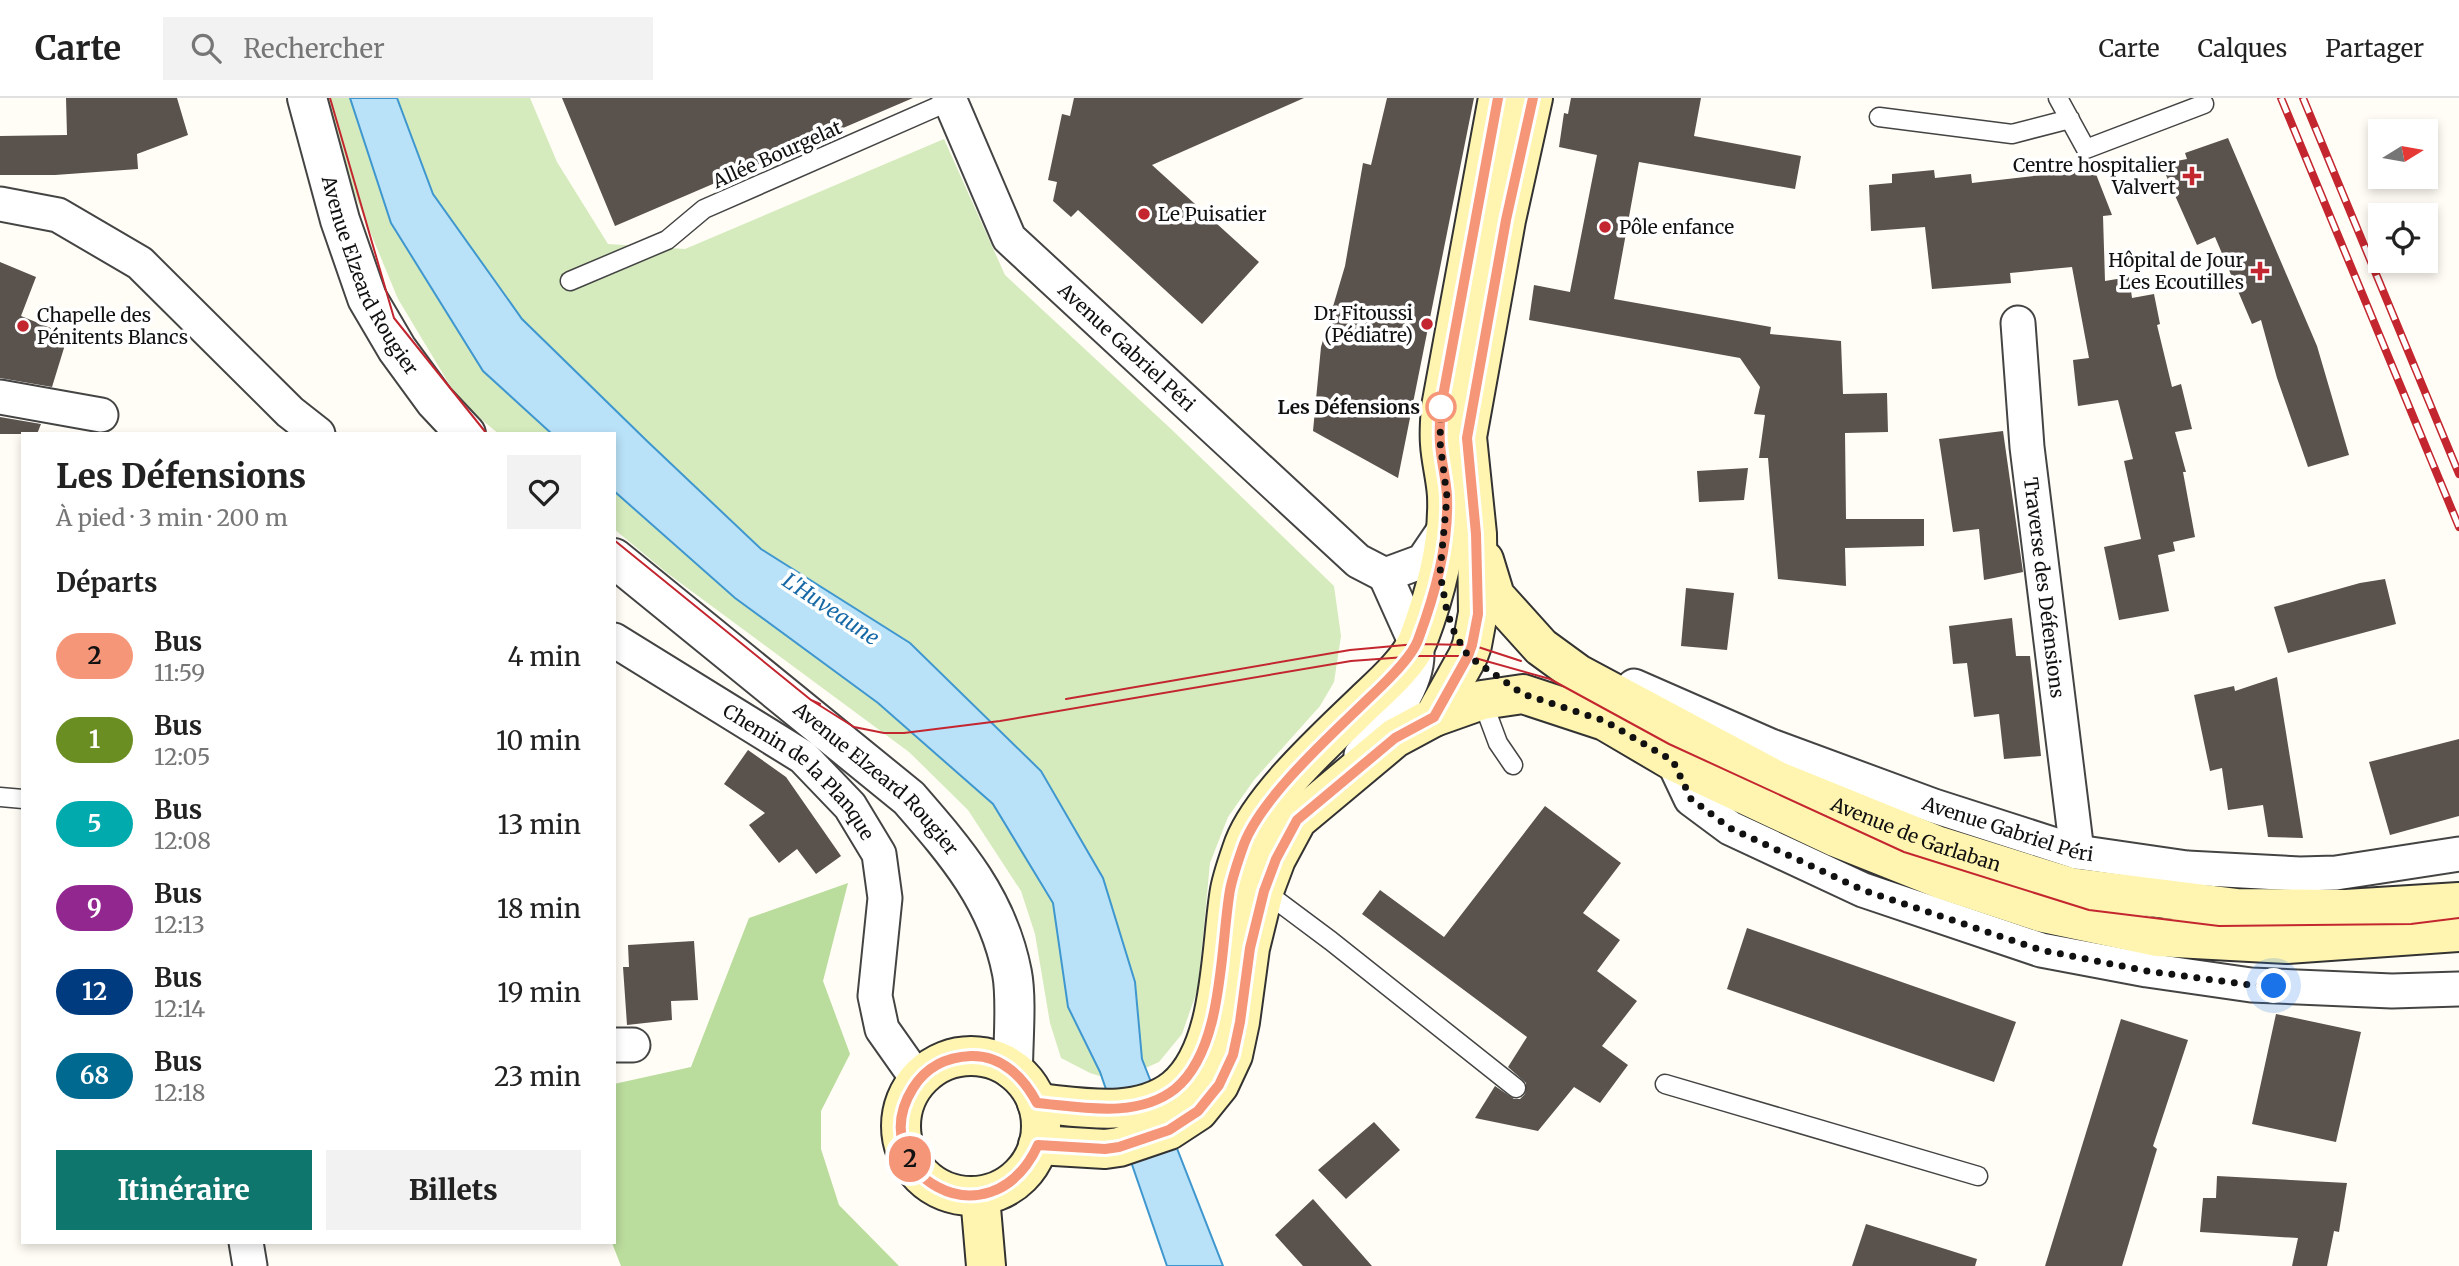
<!DOCTYPE html>
<html lang="fr">
<meta charset="utf-8">
<style>
body{margin:0;font-family:Merriweather,serif;background:#f2f2f2;color:#222;height:100vh;display:flex;flex-direction:column;font-size:26px;white-space:nowrap}
*{box-sizing:border-box;margin:0}
p{font-size:23px;color:#767676}
.icon{flex:none;width:38px;height:38px;fill:none;stroke:currentColor;stroke-width:2;stroke-linecap:round;stroke-linejoin:round}
.map{position:relative;flex:1;overflow:hidden}
.panel{position:absolute;left:21px;top:334px;width:595px;height:812px;display:flex;flex-direction:column;background:#fff;border-radius:0px;box-shadow:0 4px 10px #0003}
.panel>*{flex:none}
.badge{padding:0 14px;border-radius:23px;font-size:24px;line-height:46px}
.needle{width:46px;rotate:79deg}
.buttons{position:absolute;left:2368px;top:21px;display:grid;gap:14px}
.buttons a{display:grid;place-items:center;width:70px;height:70px;border-radius:0px;background:#fff;box-shadow:0 4px 10px #0003;font-size:35px}
.you{position:absolute;width:35px;height:35px;margin:-18px;border:5px solid #fff;border-radius:50%;background:#1a73e8;box-shadow:0 0 0 10px #1a73e833}
.map>.badge{position:absolute;translate:-50% -50%;box-shadow:0 0 0 4px #fff}
h2{padding:0 35px;font-size:26px;line-height:63px}
.round{display:grid;place-items:center;flex:none;width:74px;height:74px;border-radius:0px;background:#f2f2f2}
.overview{display:flex;align-items:center;justify-content:space-between;height:119px;padding:0 35px}
h1{font-size:33px;font-weight:800;line-height:52px}
.action{display:flex;gap:14px;margin-top:auto;padding:14px 35px}
.action a{flex:1;height:80px;border-radius:0px;background:#0f766e;color:#fff;font-size:28px;font-weight:800;line-height:80px;text-align:center}
.action a+a{background:#f2f2f2;color:#222}
ul{padding:0;list-style:none}
li{display:flex;align-items:center;gap:21px;height:84px;padding:0 35px}
li div{flex:1}
li b{display:block;font-size:26px}
li em{font-style:normal}
li .badge{min-width:77px;font-weight:700;text-align:center}
header{display:flex;align-items:center;gap:42px;box-sizing:border-box;height:98px;padding:0 35px;background:#fff;border-bottom:2px solid #e0e0e0}
header strong{font-size:33px}
nav{display:flex;gap:38px;margin-inline-start:auto;font-size:24px}
.search{width:490px;height:63px;background:#f2f2f2;display:flex;align-items:center;gap:18px;box-sizing:border-box;padding:0 24px;border-radius:0px;color:#767676;font-size:26px}
.map>svg:first-child{display:block}
.green{fill:#d5ebbd}
.forest{fill:#badc9c}
.water{fill:#b9e1f7;stroke:#3f97cf;stroke-width:2}
.building{fill:#5a524d}
.lines{fill:none;stroke-linecap:round;stroke-linejoin:round}
.service-casing{stroke:#444;stroke-width:21}
.minor-casing{stroke:#444;stroke-width:37}
.tertiary-casing{stroke:#444;stroke-width:42}
.secondary-casing{stroke:#333;stroke-width:42}
.service{stroke:#fff;stroke-width:18}
.minor{stroke:#fff;stroke-width:33}
.tertiary{stroke:#fff;stroke-width:38}
.secondary{stroke:#fff5b0;stroke-width:38}
.tram{stroke:#c4262f;stroke-width:2}
.rail-casing{stroke:#c4262f;stroke-width:8}
.rail{stroke:#fff;stroke-width:5;stroke-dasharray:16;stroke-linecap:butt}
.line-casing{stroke:#fff;stroke-width:16}
.line{stroke:#f69679;stroke-width:10}
.walk{stroke:#111;stroke-width:7;stroke-dasharray:0 12.6}
.poi-dot{fill:#c4262f;stroke:#fff;stroke-width:2.5}
.stop-dot{fill:#fff;stroke:#f69679;stroke-width:3.5}
.labels{text-anchor:middle;dominant-baseline:central;stroke-width:7;stroke-linejoin:round;paint-order:stroke}
.street-label{font-size:19px;fill:#111;stroke:#fff}
.poi-label{font-size:19px;fill:#111;stroke:#fff;text-anchor:end}
.stop-label{font-size:19px;font-weight:bold;fill:#111;stroke:#fff;text-anchor:end}
.water-label{font-size:21px;font-style:italic;fill:#1769a6;stroke:#fff}
</style>
<header>
<strong>Carte</strong>
<div class="search"><svg class="icon" aria-label="search" viewBox="0 0 24 24"><circle cx="10" cy="10" r="6"/><path d="M15 15l6 6"/></svg>Rechercher</div>
<nav><a>Carte</a><a>Calques</a><a>Partager</a></nav>
</header>
<div class="map">
<svg width="2459" height="1168" viewBox="0 0 2459 1168">
<rect width="100%" height="100%" fill="#fffdf5"/>
<path class="green" d="M324 0H530L557 64 608 146 685 151 944 41 1005 177 1170 330 1334 488 1341 538 1334 584 1320 608 1254 682 1228 719 1210 765 1198 890 1182 936 1159 964 1116 983 1090 975 1061 960 1050 925 1035 836 1021 793 968 712 909 654 667 475 614 431V336H499L460 304 398 201 345 73Z"/>
<path class="forest" d="M848 785 823 883 850 956 821 1013V1051L839 1107 899 1168H621L612 1145 614 1144V986L691 969 749 820Z"/>
<path class="water" d="M350 0H397L433 96 522 221 647 343 761 451 910 545 1041 673 1103 780 1135 884 1142 961 1223 1168H1167L1100 974 1068 909 1053 805 993 706 878 605 735 500 614 393V336H552L483 273 391 125Z"/>
<path class="building" d="M66 0H177L188 37 137 56 138 71 55 77H0V38L67 37Z
M562 0H913L615 128Z
M1074 0H1304L1152 67 1259 164 1202 226 1078 112 1071 119 1053 103 1057 84 1048 82 1062 16 1070 18Z
M1387 0H1474L1398 380 1313 333 1321 249 1345 168 1363 65 1371 67Z
M1571 0H1701L1694 38 1801 58 1795 91 1639 64 1614 201 1771 229 1770 236 1841 243 1843 296 1887 295 1888 334 1845 335 1846 421H1924V448L1845 450 1846 488 1778 481 1768 360H1759L1765 317 1754 316 1760 289 1740 260 1529 222 1534 187 1570 194 1597 57 1559 49 1564 15 1568 16Z
M2228 40 2317 248 2349 357 2308 369 2277 280 2261 222 2252 226 2215 139 2197 147 2161 66 2187 61 2185 55Z
M2094 71 2112 117 2103 118 2105 183 2129 179 2132 200 2154 196 2160 226 2157 227 2172 289 2181 286 2192 331 2175 334 2186 374H2183L2195 439 2173 444 2175 453 2158 457 2169 513 2119 522 2104 449 2141 441 2124 363 2133 361 2118 302 2078 308 2073 262 2089 260 2072 169 2010 175 2011 185 1932 191 1925 129 1871 133 1869 87 1892 85V76L1934 72 1935 80 1971 76 1972 85Z
M0 164 36 179 21 218 68 237 52 289 0 280Z
M0 319 41 326 37 336H0Z
M2003 333 2023 474 1984 482 1979 431 1953 434 1939 341Z
M1748 370 1744 402 1699 404 1697 373Z
M2385 481 2396 526 2288 555 2274 509 2360 485Z
M1686 490 1734 495 1727 552 1681 548Z
M2012 520 2016 558H2030L2041 658 2004 661 1999 616 1974 619 1967 565 1953 566 1949 528Z
M2277 579 2303 740 2268 739 2263 707 2228 712 2222 670 2210 673 2194 597 2234 588 2235 593Z
M2459 641V718L2390 737 2369 664Z
M748 652 786 679 841 758 816 776 797 751 779 765 749 727 765 715 724 686Z
M1545 708 1621 765 1583 815 1620 842 1597 873 1637 903 1602 948 1628 967 1600 1005 1574 989 1538 1033 1475 1020 1495 988 1514 1001H1520L1525 996 1526 985 1508 969 1527 939 1362 816 1380 792 1444 839Z
M1747 830 2016 924 1994 984 1727 891Z
M694 843 698 902 671 903 672 922 627 927 623 869H629L628 847Z
M2276 916 2361 934 2336 1044 2252 1026Z
M2121 921 2188 942 2153 1048 2157 1051 2122 1168H2045Z
M1374 1024 1400 1052 1346 1101 1318 1072Z
M2217 1078 2347 1085 2339 1134 2334 1133 2327 1168H2292L2298 1140 2200 1134 2203 1100H2216Z
M1313 1101 1372 1168H1303L1275 1137Z
M1866 1126 1977 1161 1975 1168H1852Z"/>
<g class="lines">
<defs>
<path id="service" d="M2058 0 2086 51 2204 6
M1879 19 2012 36 2070 21
M570 183 667 142 704 111 950 3
M1482 602 1498 645 1513 667
M0 699 23 701
M1264 793 1331 843 1516 990
M1665 986 1978 1078"/>
<g id="minor">
<path id="s1" d="M949 0 1009 140 1358 463 1385 477 1423 463 1444 432"/>
<path d="M0 106 58 117 140 165 290 314 318 336"/>
<path id="s2" d="M2018 225 2027 349 2077 754"/>
<path d="M0 299 101 317"/>
<path id="s3" d="M614 542 803 659 850 708 879 756 885 800 875 898 882 931 918 982"/>
<path id="s4" d="M1634 588 1771 648 1934 708 2077 754 2187 770 2300 776 2336 775 2459 756"/>
<path d="M1361 657C1384 630 1424 584 1416 546L1385 477"/>
<path d="M1673 663 1691 701 1730 730 1863 792 2041 852 2147 872 2251 887 2392 893 2459 891"/>
<path d="M614 947H633"/>
<path d="M246 1144 250 1168"/>
</g>
<g id="tertiary">
<path id="s5" d="M307 0 340 122 367 200 397 251 435 303 466 336"/>
<path id="s6" d="M614 460 909 700C956 754 998 802 1012 875 1017 901 1013 944 1013 972"/>
</g>
<g id="secondary">
<path id="s7" d="M1484 462 1495 498 1541 549 1578 576 1776 682 1939 748 2070 789 2237 810 2346 811 2459 804"/>
<path d="M1434 619 1482 602 1523 596 1605 623 1673 663 1835 739 1943 782 2043 815 2157 839 2287 846 2459 834"/>
<circle cx="971" cy="1028" r="70"/>
<path d="M1037 1005C1081 1009 1137 1021 1175 991 1224 951 1220 850 1230 792 1233 777 1239 760 1244 746 1262 699 1330 638 1367 602 1383 587 1410 563 1418 542 1435 497 1449 447 1447 398 1446 380 1441 363 1440 346 1439 333 1440 321 1441 309L1498 0"/>
<path d="M1038 1047 1105 1051 1119 1049 1169 1032 1198 1013 1219 987 1233 957 1240 924 1250 850 1264 793 1276 761 1297 722 1395 640 1434 619 1468 558 1472 547 1478 515 1477 436 1467 339 1506 122 1533 0"/>
<path d="M980 1098 986 1168"/>
</g>
</defs>
<use href="#service" class="service-casing"/>
<use href="#minor" class="minor-casing"/>
<use href="#tertiary" class="tertiary-casing"/>
<use href="#secondary" class="secondary-casing"/>
<use href="#service" class="service"/>
<use href="#minor" class="minor"/>
<use href="#tertiary" class="tertiary"/>
<use href="#secondary" class="secondary"/>
<path class="tram" d="M330 0 394 220 487 336
M614 442 811 602 820 606
M1066 601 1350 552 1416 546 1472 547 1521 563
M811 602 854 629 884 635H904L1000 623 1351 563 1419 558H1468L1550 581 1669 646 1904 754 2089 812 2219 828 2411 826 2459 820"/>
<defs>
<path id="rail" d="M2281 0 2459 429
M2303 0 2459 376"/>
</defs>
<use href="#rail" class="rail-casing"/>
<use href="#rail" class="rail"/>
</g>
<g class="lines">
<defs>
<path id="line" d="M1498 0 1441 309C1440 321 1439 333 1440 345 1441 363 1446 380 1447 398 1449 447 1435 496 1418 542 1411 561 1382 588 1367 602 1330 638 1262 699 1244 746 1239 760 1233 777 1230 792 1220 850 1224 951 1175 991 1137 1021 1081 1009 1037 1005 1024 980 1002 957 971 958 947 959 926 969 913 990 861 1073 989 1152 1038 1047L1105 1051 1119 1049 1169 1032 1198 1013 1219 987 1233 957 1240 924 1250 850 1264 793 1276 761 1297 722 1395 640 1434 619 1468 558 1472 547 1478 516 1476 436 1467 340 1506 122 1533 0"/>
</defs>
<use href="#line" class="line-casing"/>
<use href="#line" class="line"/>
<path class="walk" d="M1441 309 1440 344 1447 399 1440 475 1447 514 1455 536 1468 558 1523 596 1605 623 1673 663 1691 701 1730 730 1863 792 2041 852 2147 873 2251 887 2274 888"/>
</g>
<g class="poi-dot">
<path d="M2188.5 67.5h7v7h7v7h-7v7h-7v-7h-7v-7h7z"/>
<circle cx="1144" cy="116" r="7"/>
<circle cx="1605" cy="129" r="7"/>
<path d="M2256.5 162.5h7v7h7v7h-7v7h-7v-7h-7v-7h7z"/>
<circle cx="1427" cy="226" r="7"/>
<circle cx="23" cy="228" r="7"/>
</g>
<circle class="stop-dot" cx="1441" cy="309" r="14"/>
<g class="labels">
<g class="street-label">
<text transform="translate(777 56) rotate(-24)">Allée Bourgelat</text>
<text stroke="none"><textPath href="#s5" startOffset="189">Avenue Elzeard Rougier</textPath></text>
<text stroke="none"><textPath href="#s1" startOffset="313">Avenue Gabriel Péri</textPath></text>
<text stroke="none"><textPath href="#s2" startOffset="266">Traverse des Défensions</textPath></text>
<text stroke="none"><textPath href="#s3" startOffset="229">Chemin de la Planque</textPath></text>
<text stroke="none"><textPath href="#s6" startOffset="343">Avenue Elzeard Rougier</textPath></text>
<text stroke="none"><textPath href="#s4" startOffset="401">Avenue Gabriel Péri</textPath></text>
<text stroke="none"><textPath href="#s7" startOffset="527">Avenue de Garlaban</textPath></text>
</g>
<g class="poi-label">
<text x="2176" y="67">Centre hospitalier<tspan x="2176" dy="22">Valvert</tspan></text>
<text x="1158" y="116" text-anchor="start">Le Puisatier</text>
<text x="1619" y="129" text-anchor="start">Pôle enfance</text>
<text x="2244" y="162">Hôpital de Jour<tspan x="2244" dy="22">Les Ecoutilles</tspan></text>
<text x="1413" y="215">Dr Fitoussi<tspan x="1413" dy="22">(Pédiatre)</tspan></text>
<text x="37" y="217" text-anchor="start">Chapelle des<tspan x="37" dy="22">Pénitents Blancs</tspan></text>
</g>
<g class="stop-label">
<text x="1420" y="309">Les Défensions</text>
</g>
<g class="water-label">
<text transform="translate(831 511) rotate(34)">L'Huveaune</text>
</g>
</g>
</svg>
<div class="buttons">
<a><svg class="needle" viewBox="-14 -14 28 28"><path d="M0-13l5 13h-10z" fill="#e53935"/><path d="M0 13l5-13h-10z" fill="#767676"/></svg></a>
<a><svg class="icon" aria-label="locate" viewBox="0 0 24 24"><circle cx="12" cy="12" r="6"/><path d="M12 2v4M12 18v4M2 12h4M18 12h4"/></svg></a>
</div>
<div class="you" style="left:2274px;top:888px"></div>
<b class="badge" style="left:910px;top:1061px;background:#f69679;color:#111">2</b>
<section class="panel">
<div class="overview"><div><h1>Les Défensions</h1><p>À pied · 3 min · 200 m</p></div><a class="round"><svg class="icon" aria-label="heart" viewBox="0 0 24 24"><path d="M12 20l-8-8c-3-5 5-10 8-4 3-6 11-1 8 4z"/></svg></a></div>
<h2>Départs</h2>
<ul>
<li><span class="badge" style="background:#f69679;color:#111">2</span><div><b>Bus</b><p>11:59</p></div><em>4 min</em></li>
<li><span class="badge" style="background:#6b8e23;color:#fff">1</span><div><b>Bus</b><p>12:05</p></div><em>10 min</em></li>
<li><span class="badge" style="background:#00aaad;color:#fff">5</span><div><b>Bus</b><p>12:08</p></div><em>13 min</em></li>
<li><span class="badge" style="background:#92278f;color:#fff">9</span><div><b>Bus</b><p>12:13</p></div><em>18 min</em></li>
<li><span class="badge" style="background:#003b80;color:#fff">12</span><div><b>Bus</b><p>12:14</p></div><em>19 min</em></li>
<li><span class="badge" style="background:#006990;color:#fff">68</span><div><b>Bus</b><p>12:18</p></div><em>23 min</em></li>
</ul>
<div class="action"><a>Itinéraire</a><a>Billets</a></div>
</section>
</div>
